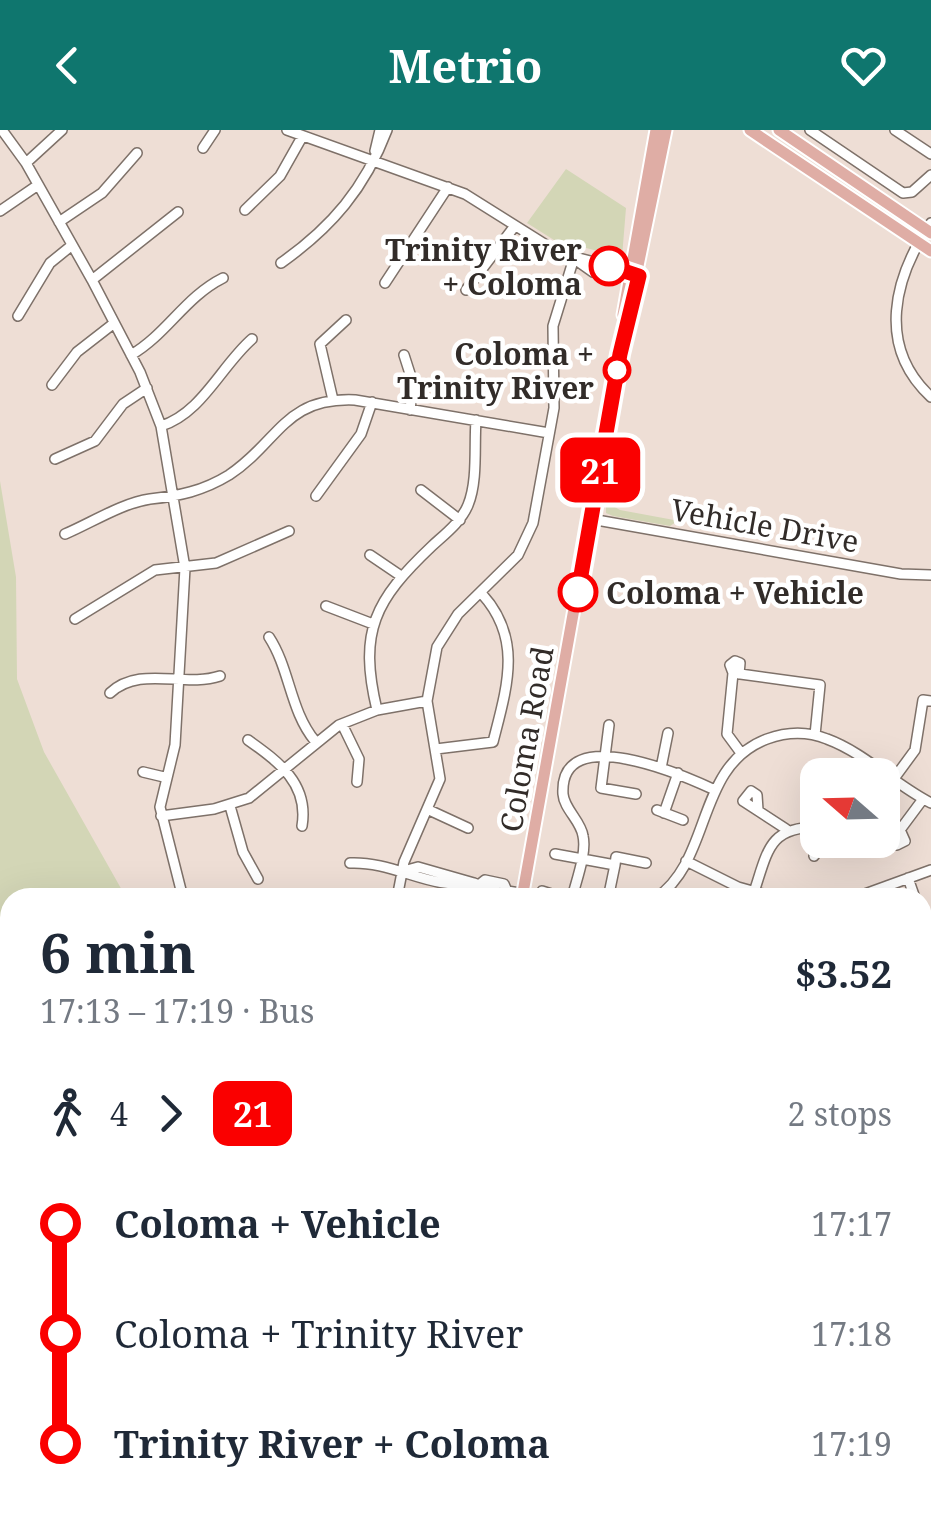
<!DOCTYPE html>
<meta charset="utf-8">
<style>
body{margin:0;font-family:"Noto Serif",serif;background:#f2f2f3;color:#1f2937;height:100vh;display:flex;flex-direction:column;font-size:38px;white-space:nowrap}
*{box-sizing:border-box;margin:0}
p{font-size:32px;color:#747a83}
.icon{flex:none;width:55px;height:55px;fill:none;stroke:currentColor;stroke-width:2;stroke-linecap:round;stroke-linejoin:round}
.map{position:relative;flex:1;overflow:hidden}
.drawer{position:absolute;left:0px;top:758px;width:932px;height:632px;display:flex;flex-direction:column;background:#fff;border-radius:30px 30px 0 0;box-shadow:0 10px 40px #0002}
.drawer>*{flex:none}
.badge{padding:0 20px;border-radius:15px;font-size:35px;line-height:65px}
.needle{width:65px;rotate:290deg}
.buttons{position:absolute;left:800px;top:628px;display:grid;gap:20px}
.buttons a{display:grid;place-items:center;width:100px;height:100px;border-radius:20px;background:#fff;box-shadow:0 10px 40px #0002;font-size:50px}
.map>.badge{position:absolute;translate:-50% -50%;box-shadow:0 0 0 5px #fff}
.legs{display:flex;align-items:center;gap:15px;height:110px;padding:0 40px;font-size:32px}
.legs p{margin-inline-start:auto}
.headline{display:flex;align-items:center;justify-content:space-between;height:170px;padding:0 40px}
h1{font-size:55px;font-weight:700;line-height:75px}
ul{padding:0 40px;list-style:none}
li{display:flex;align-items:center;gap:35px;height:110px;font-size:38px}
li i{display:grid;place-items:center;width:15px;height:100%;margin:0 12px;background:currentColor}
li i::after{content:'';width:25px;height:25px;margin:-12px;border:8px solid;border-radius:50%;background:#fff}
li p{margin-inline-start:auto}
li:first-child i{background:linear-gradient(#0000 50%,currentColor 0)}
li:last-child i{background:linear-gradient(currentColor 50%,#0000 0)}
header{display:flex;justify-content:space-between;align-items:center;height:130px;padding:0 40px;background:#0f766e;color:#fff;font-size:45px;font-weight:700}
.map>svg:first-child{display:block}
.education{fill:#e1d7c2}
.green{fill:#d3d6b6}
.water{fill:#788eb8}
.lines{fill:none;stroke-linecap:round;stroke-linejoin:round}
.minor-casing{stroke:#7e7169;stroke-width:12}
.major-casing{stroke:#fff;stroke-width:15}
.minor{stroke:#fff;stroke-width:9}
.major{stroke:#dfada5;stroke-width:11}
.line-1-casing{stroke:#fff;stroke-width:22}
.line-1{stroke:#fa0000;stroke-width:15}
.stop-1-dot{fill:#fff;stroke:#fa0000;stroke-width:5}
.labels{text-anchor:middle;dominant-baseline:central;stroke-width:9;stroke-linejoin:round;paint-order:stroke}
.stop-label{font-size:30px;font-weight:bold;fill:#322c29;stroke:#fff;text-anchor:end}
.street-label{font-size:30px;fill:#322c29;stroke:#fff}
</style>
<header><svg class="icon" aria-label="back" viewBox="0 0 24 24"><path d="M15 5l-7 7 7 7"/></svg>Metrio<svg class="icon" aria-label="heart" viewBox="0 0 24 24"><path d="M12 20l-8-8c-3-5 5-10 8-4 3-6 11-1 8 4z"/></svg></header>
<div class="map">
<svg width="931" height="1389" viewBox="0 0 931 1389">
<rect width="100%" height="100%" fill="#eeded5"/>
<path class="education" d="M931 809V963L923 943 922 812Z
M698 1380H807L801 1389H709Z"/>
<path class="green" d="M566 39 626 78 622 127 554 110 527 93Z
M0 351 16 447 17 549 44 622 123 762V767L10 768V1049L0 1033Z
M606 372 620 380 674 390 677 385 679 390 670 396 613 386 606 383Z
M931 1071V1237L923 1240V1075Z
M10 1181V1380H143L144 1389H0V1201Z"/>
<path class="water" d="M0 1033 10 1049V1181L0 1200Z"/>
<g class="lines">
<defs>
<path id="minor" d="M2 0 26 33 92 150 140 242 161 296 185 438 175 615 160 677 183 768
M287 0 465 64 559 123 633 142
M810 0 903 63 912 62 931 45
M895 0 931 24
M203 18 215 0
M375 21 380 0
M26 33 62 0
M245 80 280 46 302 7
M0 81 38 55
M59 92 102 63 137 23
M931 93C894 147 876 216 931 267
M576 130 593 142 635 148
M281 133C332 97 365 58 387 0
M92 150 178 82
M385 153 448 57
M466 160 514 97
M18 186 50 133 71 116
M131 225C167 204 185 167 223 148
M404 225 413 253 410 280
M485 225 511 224 553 232
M52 255 77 222 113 194
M333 270 320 214 346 190
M161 296C202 283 221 236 252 209
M55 329 95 311 123 274 147 258
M421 360 460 390
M316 366 361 304 372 272
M591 389 901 444 931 445
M65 404C91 393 122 373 150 369 179 366 203 361 229 345 279 312 284 267 355 270L549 303
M370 425 401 446
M326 476 373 494
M75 489 155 440 216 433 289 401
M269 507C290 539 290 581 315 611
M733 543 730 535 735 531 740 533 739 544
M110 563C140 535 184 558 220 546
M377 580C358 501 375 470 432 416 445 404 461 392 468 375 478 351 474 316 476 290
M342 594 359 629 357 652
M609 595 601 658 636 664
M248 610C279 632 309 654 302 696
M436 619 493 612C507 557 523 509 482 464
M741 623 727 604 733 543 820 555 815 605
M661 638 668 603
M143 642 164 647
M811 648 818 653
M893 650 915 620 923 570 931 571
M230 676 243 722 258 749
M429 680 468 698
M657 680 683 690
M758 680 757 665 751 661 743 671 786 699
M664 683 678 643
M161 686 214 679 249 668 339 595 377 580 427 571
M901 702 905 711 897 715 894 708 923 669
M555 724 615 735 616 727 646 733
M814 726 825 710
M686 731 738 757 777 768
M350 733C394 731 432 761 474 753L418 737 407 740
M908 748 915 768
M480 754 485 750 504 754 507 761
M610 759 615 735
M754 762C768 720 769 697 818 697
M397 768 404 732 440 649 427 571 437 517 458 484 518 425 533 393 554 278 553 196 574 128
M471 768 474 753 503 764 507 761 539 766 542 761 564 768
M572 768C576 751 587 723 583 706 581 691 564 679 563 664 559 590 685 646 715 660
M656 768C713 729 695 636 767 609 786 602 807 601 827 609 865 623 895 655 931 673
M854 768 931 740
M922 1021 926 1031
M922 1284 931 1281
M922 1371 931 1377
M183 1380 184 1389
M256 1380 257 1389
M327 1380 328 1389
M415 1380 416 1389
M465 1380 466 1389
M688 1380 696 1389
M813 1389 819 1380"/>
<path id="major" d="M750 0 931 121
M779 0 931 103
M623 185 656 0
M522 768 620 223 666 0
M521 1380 522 1389"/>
</defs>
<use href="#minor" class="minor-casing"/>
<use href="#major" class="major-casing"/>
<use href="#minor" class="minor"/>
<use href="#major" class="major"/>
</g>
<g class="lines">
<defs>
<path id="line-1" d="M578 462 620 224 639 146 609 136"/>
</defs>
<use href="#line-1" class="line-1-casing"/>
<use href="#line-1" class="line-1"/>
</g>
<g class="stop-1-dot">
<circle cx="609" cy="136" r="18"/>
<circle cx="617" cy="240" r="12"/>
<circle cx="578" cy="462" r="18"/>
</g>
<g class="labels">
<g class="stop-label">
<text x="582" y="119">Trinity River<tspan x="582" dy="34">+ Coloma</tspan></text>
<text x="594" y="223">Coloma +<tspan x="594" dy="34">Trinity River</tspan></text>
<text x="606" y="462" text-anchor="start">Coloma + Vehicle</text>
</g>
<g class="street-label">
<text transform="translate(765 395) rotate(10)">Vehicle Drive</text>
<text transform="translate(526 609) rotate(-80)">Coloma Road</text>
</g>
</g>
</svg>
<div class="buttons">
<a><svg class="needle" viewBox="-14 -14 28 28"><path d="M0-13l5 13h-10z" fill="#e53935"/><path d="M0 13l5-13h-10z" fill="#747a83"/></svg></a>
</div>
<b class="badge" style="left:600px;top:340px;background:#fa0000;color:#fff">21</b>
<section class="drawer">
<div class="headline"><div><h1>6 min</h1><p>17:13 – 17:19 · Bus</p></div><b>$3.52</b></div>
<div class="legs"><svg class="icon" aria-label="walk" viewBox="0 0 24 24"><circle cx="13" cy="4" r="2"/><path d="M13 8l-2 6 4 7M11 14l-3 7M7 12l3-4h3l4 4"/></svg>4<svg class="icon" aria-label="forward" viewBox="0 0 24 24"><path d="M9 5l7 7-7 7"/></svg><b class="badge" style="background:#fa0000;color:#fff">21</b><p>2 stops</p></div>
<ul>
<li><i style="color:#fa0000"></i><b>Coloma + Vehicle</b><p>17:17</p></li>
<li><i style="color:#fa0000"></i><span>Coloma + Trinity River</span><p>17:18</p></li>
<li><i style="color:#fa0000"></i><b>Trinity River + Coloma</b><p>17:19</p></li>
</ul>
</section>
</div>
